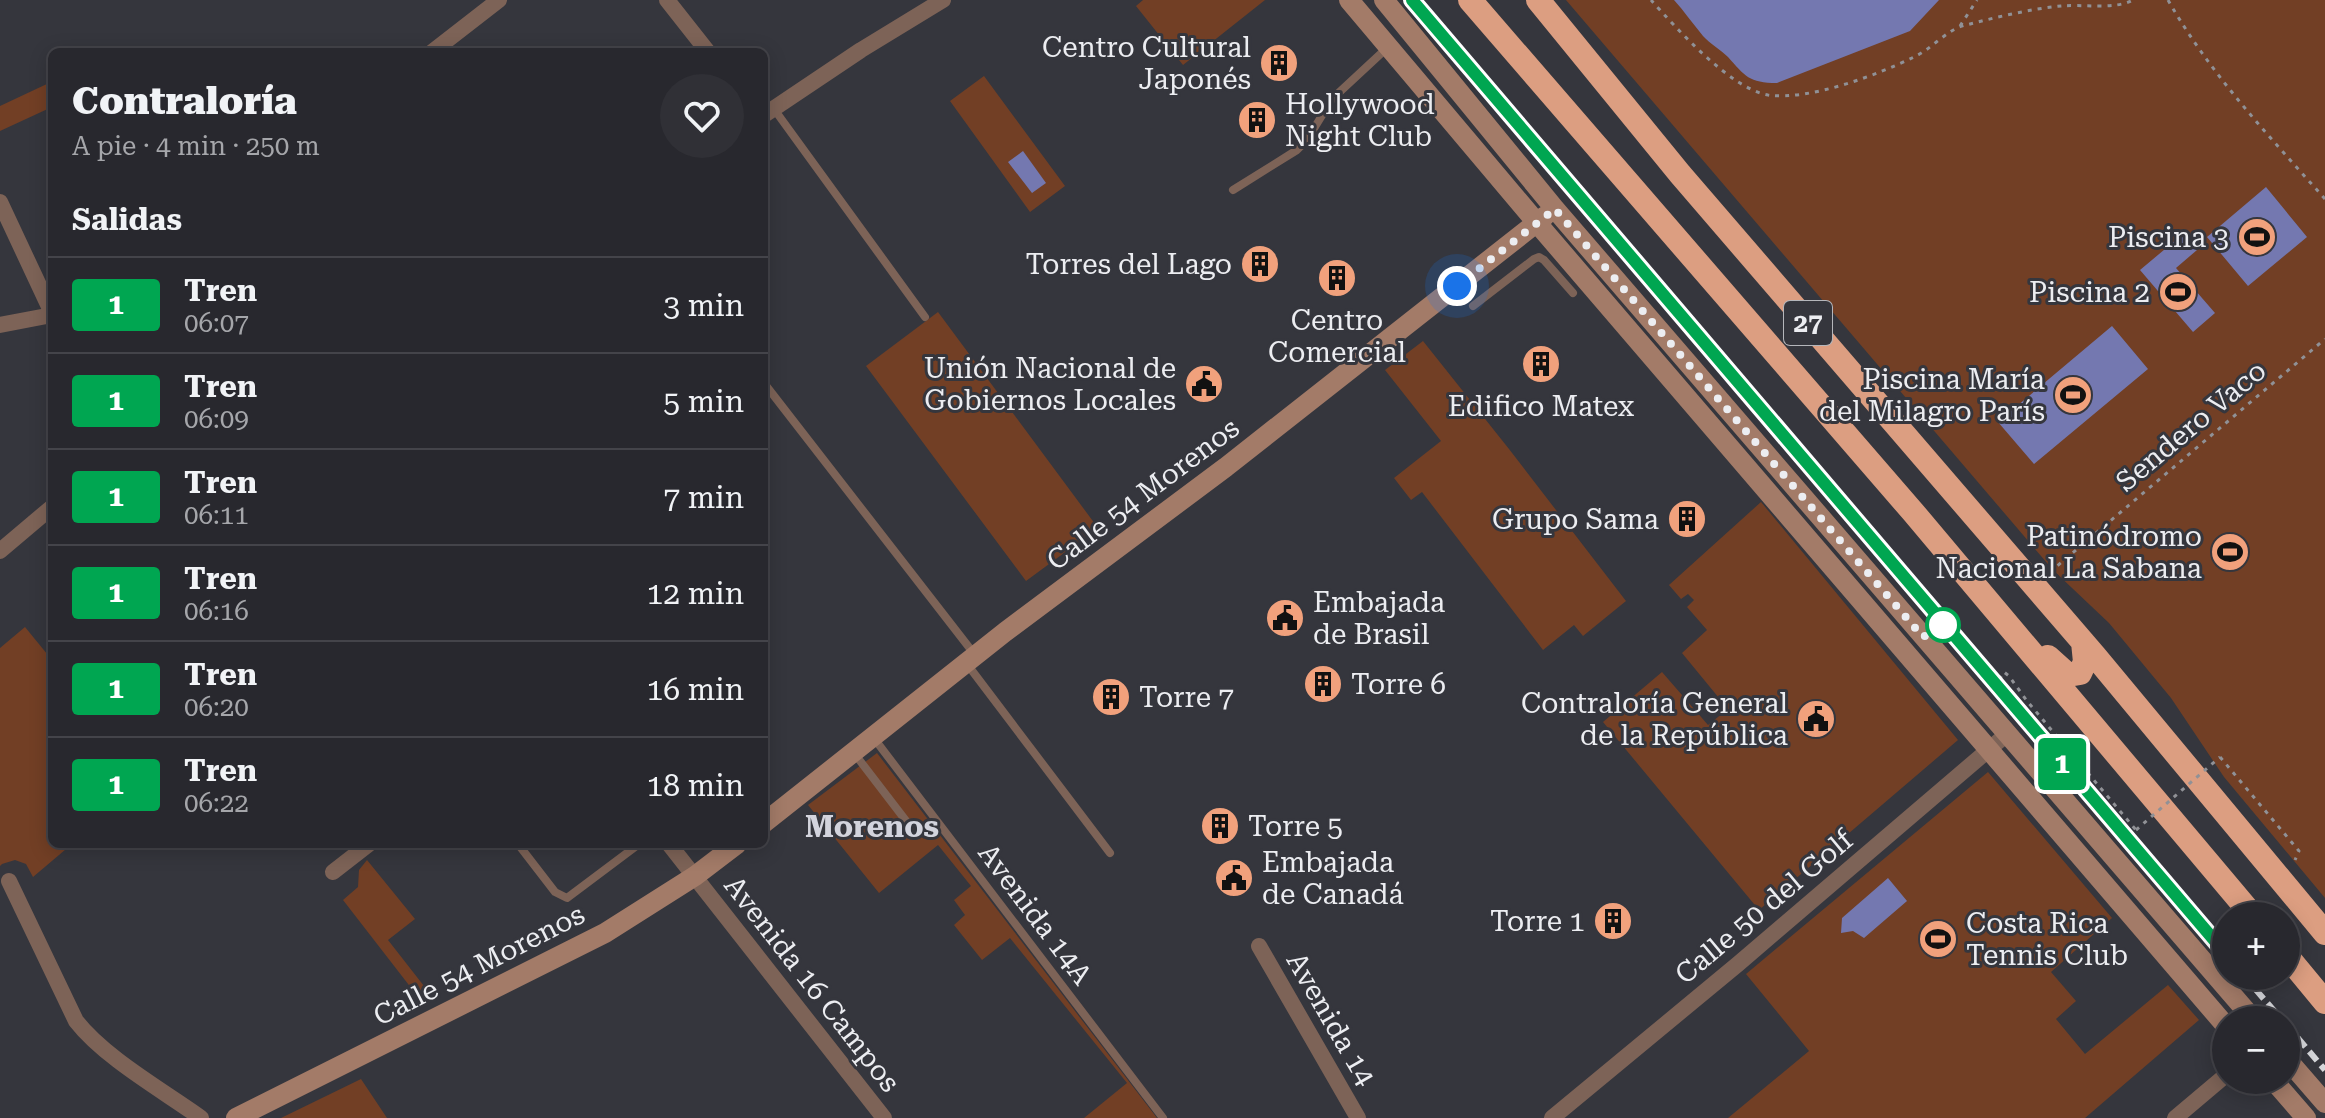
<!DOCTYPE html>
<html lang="es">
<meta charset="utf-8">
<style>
body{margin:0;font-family:"Roboto Serif",serif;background:#303036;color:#f1f3f6;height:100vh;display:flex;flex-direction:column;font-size:30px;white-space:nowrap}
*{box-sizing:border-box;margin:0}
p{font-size:26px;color:#a5a6aa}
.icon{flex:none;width:44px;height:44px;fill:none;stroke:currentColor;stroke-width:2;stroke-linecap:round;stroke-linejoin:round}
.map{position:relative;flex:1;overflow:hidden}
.panel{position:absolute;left:48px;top:48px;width:720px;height:800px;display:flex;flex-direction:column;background:#28282e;border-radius:12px;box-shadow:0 4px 20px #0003,0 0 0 2px #44444a}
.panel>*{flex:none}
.badge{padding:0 16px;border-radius:6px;font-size:28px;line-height:52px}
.tools{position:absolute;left:2212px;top:902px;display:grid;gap:16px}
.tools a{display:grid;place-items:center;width:88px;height:88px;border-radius:50%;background:#28282e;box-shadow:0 4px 20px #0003,0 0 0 2px #44444a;font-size:40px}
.you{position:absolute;width:40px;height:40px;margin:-20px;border:6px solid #fff;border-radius:50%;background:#1a73e8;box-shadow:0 0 0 12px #1a73e833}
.map>.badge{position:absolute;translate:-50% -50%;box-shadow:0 0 0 4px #fff}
h2{padding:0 24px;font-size:30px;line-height:72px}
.round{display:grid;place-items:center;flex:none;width:84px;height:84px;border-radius:42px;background:#303036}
.summary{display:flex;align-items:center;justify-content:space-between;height:136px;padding:0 24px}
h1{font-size:38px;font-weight:800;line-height:60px}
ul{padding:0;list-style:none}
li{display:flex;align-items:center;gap:24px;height:96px;padding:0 24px;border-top:2px solid #44444a}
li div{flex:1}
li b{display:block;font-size:30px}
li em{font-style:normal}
li .badge{min-width:88px;font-weight:700;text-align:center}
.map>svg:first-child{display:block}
.green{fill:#723f25}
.water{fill:#7478b0}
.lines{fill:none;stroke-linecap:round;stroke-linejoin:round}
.path{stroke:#909196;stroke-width:3;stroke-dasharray:4 6;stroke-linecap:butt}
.lane{stroke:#7d6357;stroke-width:8}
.street{stroke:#7d6357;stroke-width:16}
.secondary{stroke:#a37b68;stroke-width:20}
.highway{stroke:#dc9e81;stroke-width:24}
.rail{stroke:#d6d7db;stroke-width:6;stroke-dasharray:12 6;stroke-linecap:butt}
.path-bridge{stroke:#909196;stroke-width:3;stroke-dasharray:4 6;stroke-linecap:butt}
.line-casing{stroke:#fff;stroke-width:18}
.line{stroke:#00a651;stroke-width:12}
.walk{stroke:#ecedf1;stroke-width:8;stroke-dasharray:0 14.4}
.stop-dot{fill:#fff;stroke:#00a651;stroke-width:4}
.labels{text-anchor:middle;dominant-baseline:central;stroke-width:6;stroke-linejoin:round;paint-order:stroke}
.shield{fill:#35363d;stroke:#b5b6bb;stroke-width:2}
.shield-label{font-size:26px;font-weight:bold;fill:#ecedf1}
.poi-label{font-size:28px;fill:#ecedf1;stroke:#35363d;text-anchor:end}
.street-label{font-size:28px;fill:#ecedf1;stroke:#35363d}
.neighbourhood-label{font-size:30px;font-weight:bold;fill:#d3d4dd;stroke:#35363d}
</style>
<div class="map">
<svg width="2325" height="1118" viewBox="0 0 2325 1118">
<rect width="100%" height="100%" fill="#35363d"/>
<path class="green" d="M1143 0H1265L1183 65 1136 6Z
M1566 0H2325V898L2224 777 2171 698 2109 623 2053 570Z
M984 76 1065 186 1030 212 950 101Z
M49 83 52 90V107L0 131V106Z
M938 312 1098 528 1026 581 866 366Z
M1423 341 1509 449 1626 601 1583 636 1574 625 1543 650 1422 492 1411 500 1394 478 1441 441 1385 370Z
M1761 502 1958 740 1759 910 1603 722 1662 672 1708 725 1728 709 1682 653 1707 630 1687 607 1694 600 1688 594 1681 599 1669 585Z
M25 627 52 660V844H72L33 877 26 864 15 860 2 864 0 866V648Z
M877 753 1157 1118H1084L1127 1083 1010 938 982 960 954 925 965 915 954 900 971 886 938 845 879 893 808 805Z
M1988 772 2112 918 2051 972 2076 1001 2056 1019 2085 1054 2168 985 2199 1020 2085 1118H1728L1809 1051 1746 974Z
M367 860 415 919 388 940 431 995 422 1002 343 900 358 887 359 870Z
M361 1079 387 1118H281Z"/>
<path class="water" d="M1674 0H1939L1910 31 1777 83C1749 83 1745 76 1728 57 1720 49 1710 44 1703 36 1693 24 1684 11 1674 0Z
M1023 151 1046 183 1032 193 1008 162Z
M2266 187 2307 237 2248 286 2207 237Z
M2183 234 2197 250 2176 268 2215 313 2193 332 2140 270Z
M2112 326 2148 369 2034 464 1998 422Z
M1888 878 1907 901 1864 938 1853 931 1841 933 1842 918Z"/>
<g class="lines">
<path class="path" d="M1651 0C1676 28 1731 89 1768 95 1809 101 1877 75 1914 57 1932 49 1947 29 1966 25 1997 17 2030 9 2061 6 2083 4 2115 10 2133 0
M2168 0C2210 74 2269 136 2325 199
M1960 26 1977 0
M2050 572 2325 339
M1994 688 2004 672 2009 676 2027 701 2136 830
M2220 757 2299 851 2295 860"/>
<path class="lane" d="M774 109 925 317
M1233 190 1297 150 1307 140 1332 99 1388 47
M1473 306 1534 259 1539 257 1544 260 1573 293
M764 383 975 655
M967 664 1110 853
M873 737 1163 1118
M854 753 910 826
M518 844 555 892 567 898 639 844"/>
<path class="street" d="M667 0 708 52
M432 52 499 0
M764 115 861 50 943 0
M0 202 52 313
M0 325 52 315
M0 551 52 507
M669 844 884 1118
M333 872 369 844
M9 881 76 1021C105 1058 162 1090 201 1118
M1259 946 1358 1118
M1552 1118 1738 964 2007 734
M2175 1118 2226 1075"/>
<path class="secondary" d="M1349 0 1537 223 2226 1026
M1384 0 1555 209 2254 1020
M764 823 1005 632 1226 467 1545 216
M2286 1058 2325 1103
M2273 1080 2306 1118
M236 1118 605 933 695 876 737 844"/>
<path class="highway" d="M1470 0 1913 512 2253 916
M1538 0 1680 174 2095 656 2325 933
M2048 657 2068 675 2080 673 2085 662 2083 642
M2286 955 2325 1002"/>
<path class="rail" d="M1412 0 2226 955
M2244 976 2282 1020
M2286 1024 2325 1070"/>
<path class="path-bridge" d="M2136 830 2220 757"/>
</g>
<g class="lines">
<defs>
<path id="line" d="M1412 0 2226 954"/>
</defs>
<use href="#line" class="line-casing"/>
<use href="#line" class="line"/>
<path class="walk" d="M1457 286 1555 209 1923 637 1943 625"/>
</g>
<defs>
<symbol id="building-disc" viewBox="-11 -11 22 22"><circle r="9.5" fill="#f1a17c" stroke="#35363d"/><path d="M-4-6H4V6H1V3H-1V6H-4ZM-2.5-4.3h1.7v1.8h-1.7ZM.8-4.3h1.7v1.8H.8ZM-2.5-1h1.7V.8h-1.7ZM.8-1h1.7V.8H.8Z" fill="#111"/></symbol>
<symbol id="stadium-disc" viewBox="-11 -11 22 22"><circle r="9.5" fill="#f1a17c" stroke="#35363d"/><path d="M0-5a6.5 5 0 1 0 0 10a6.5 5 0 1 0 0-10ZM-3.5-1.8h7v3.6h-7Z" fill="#111"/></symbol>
<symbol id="civic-disc" viewBox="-11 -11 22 22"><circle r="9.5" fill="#f1a17c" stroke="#35363d"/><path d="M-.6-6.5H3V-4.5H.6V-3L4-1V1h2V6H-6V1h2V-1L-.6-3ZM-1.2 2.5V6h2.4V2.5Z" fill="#111"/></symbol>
</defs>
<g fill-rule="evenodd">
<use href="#building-disc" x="1257" y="41" width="44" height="44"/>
<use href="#building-disc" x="1235" y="98" width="44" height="44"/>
<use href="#stadium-disc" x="2235" y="215" width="44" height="44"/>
<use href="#building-disc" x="1238" y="242" width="44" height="44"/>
<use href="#building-disc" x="1315" y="256" width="44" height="44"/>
<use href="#stadium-disc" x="2156" y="270" width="44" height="44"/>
<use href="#building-disc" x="1519" y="342" width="44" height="44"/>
<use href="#civic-disc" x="1182" y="362" width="44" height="44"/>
<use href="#stadium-disc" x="2051" y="373" width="44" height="44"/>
<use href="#building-disc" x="1665" y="497" width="44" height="44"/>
<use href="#stadium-disc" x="2208" y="530" width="44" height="44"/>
<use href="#civic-disc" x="1263" y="596" width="44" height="44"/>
<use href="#building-disc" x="1301" y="662" width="44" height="44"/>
<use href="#building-disc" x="1089" y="675" width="44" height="44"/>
<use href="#civic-disc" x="1794" y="697" width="44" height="44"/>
<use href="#building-disc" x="1198" y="804" width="44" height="44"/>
<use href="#civic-disc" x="1212" y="856" width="44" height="44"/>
<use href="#building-disc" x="1591" y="899" width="44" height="44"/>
<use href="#stadium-disc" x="1916" y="917" width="44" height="44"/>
</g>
<circle class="stop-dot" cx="1943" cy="625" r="16"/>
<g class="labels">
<rect class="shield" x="1784" y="301" width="48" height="44" rx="6"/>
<g class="shield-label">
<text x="1808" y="323">27</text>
</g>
<g class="poi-label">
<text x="1251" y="47">Centro Cultural<tspan x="1251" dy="32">Japonés</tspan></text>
<text x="1285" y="104" text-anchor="start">Hollywood<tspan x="1285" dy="32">Night Club</tspan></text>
<text x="2229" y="237">Piscina 3</text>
<text x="1232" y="264">Torres del Lago</text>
<text x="2150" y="292">Piscina 2</text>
<text x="1337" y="320" text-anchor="middle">Centro<tspan x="1337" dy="32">Comercial</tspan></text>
<text x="1176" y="368">Unión Nacional de<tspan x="1176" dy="32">Gobiernos Locales</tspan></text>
<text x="2045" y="379">Piscina María<tspan x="2045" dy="32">del Milagro París</tspan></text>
<text x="1541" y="406" text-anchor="middle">Edifico Matex</text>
<text x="1659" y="519">Grupo Sama</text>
<text x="2202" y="536">Patinódromo<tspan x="2202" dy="32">Nacional La Sabana</tspan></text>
<text x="1313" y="602" text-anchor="start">Embajada<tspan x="1313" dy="32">de Brasil</tspan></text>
<text x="1351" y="684" text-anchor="start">Torre 6</text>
<text x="1139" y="697" text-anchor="start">Torre 7</text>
<text x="1788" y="703">Contraloría General<tspan x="1788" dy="32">de la República</tspan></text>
<text x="1248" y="826" text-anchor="start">Torre 5</text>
<text x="1262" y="862" text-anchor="start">Embajada<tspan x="1262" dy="32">de Canadá</tspan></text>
<text x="1585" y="921">Torre 1</text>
<text x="1966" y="923" text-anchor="start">Costa Rica<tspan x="1966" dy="32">Tennis Club</tspan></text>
</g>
<g class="street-label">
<text transform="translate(2191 426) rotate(-40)">Sendero Vaco</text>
<text transform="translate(1143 494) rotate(-37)">Calle 54 Morenos</text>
<text transform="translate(1764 907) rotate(-40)">Calle 50 del Golf</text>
<text transform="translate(1035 914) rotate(53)">Avenida 14A</text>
<text transform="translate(479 965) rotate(-27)">Calle 54 Morenos</text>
<text transform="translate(812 984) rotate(52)">Avenida 16 Campos</text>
<text transform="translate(1331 1019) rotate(60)">Avenida 14</text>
</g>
<g class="neighbourhood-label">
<text x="872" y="826">Morenos</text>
</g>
</g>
</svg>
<div class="tools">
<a>+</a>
<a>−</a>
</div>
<div class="you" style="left:1457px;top:286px"></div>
<b class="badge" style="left:2062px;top:764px;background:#00a651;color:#fff">1</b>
<section class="panel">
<div class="summary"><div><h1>Contraloría</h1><p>A pie · 4 min · 250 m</p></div><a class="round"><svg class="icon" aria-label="heart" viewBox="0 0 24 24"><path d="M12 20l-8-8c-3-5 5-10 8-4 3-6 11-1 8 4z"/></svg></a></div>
<h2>Salidas</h2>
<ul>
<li><span class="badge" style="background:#00a651;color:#fff">1</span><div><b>Tren</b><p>06:07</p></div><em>3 min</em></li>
<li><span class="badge" style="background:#00a651;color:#fff">1</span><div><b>Tren</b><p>06:09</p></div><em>5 min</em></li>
<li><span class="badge" style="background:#00a651;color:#fff">1</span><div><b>Tren</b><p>06:11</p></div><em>7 min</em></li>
<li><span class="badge" style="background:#00a651;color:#fff">1</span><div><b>Tren</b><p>06:16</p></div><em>12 min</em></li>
<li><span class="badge" style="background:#00a651;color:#fff">1</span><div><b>Tren</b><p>06:20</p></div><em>16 min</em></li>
<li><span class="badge" style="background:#00a651;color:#fff">1</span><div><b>Tren</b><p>06:22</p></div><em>18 min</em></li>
</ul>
</section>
</div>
